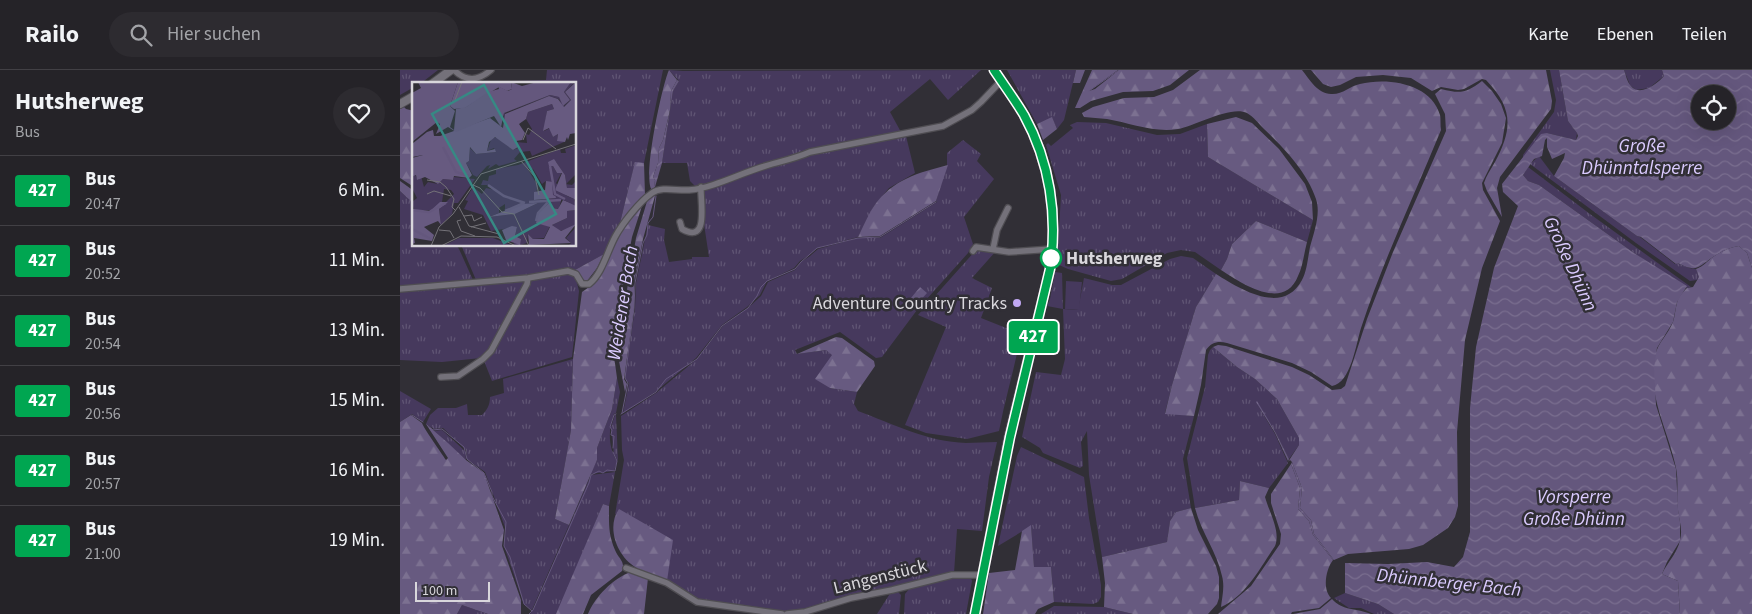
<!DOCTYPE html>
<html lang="de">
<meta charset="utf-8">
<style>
body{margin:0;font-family:"Source Sans 3",sans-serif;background:#2d2b30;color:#f1f3f6;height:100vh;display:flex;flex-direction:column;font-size:19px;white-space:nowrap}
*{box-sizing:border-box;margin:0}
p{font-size:16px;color:#a3a4a8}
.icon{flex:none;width:28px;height:28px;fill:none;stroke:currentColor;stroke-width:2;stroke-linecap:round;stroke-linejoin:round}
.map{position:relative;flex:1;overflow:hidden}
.side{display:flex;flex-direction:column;background:#252328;width:400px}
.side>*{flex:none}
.badge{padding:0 10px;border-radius:4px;font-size:18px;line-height:32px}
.controls{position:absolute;left:1291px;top:15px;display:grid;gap:10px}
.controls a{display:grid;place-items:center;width:45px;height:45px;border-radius:50%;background:#252328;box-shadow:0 5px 20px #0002,0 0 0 1px #424045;font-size:25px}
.scale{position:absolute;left:15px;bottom:12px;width:75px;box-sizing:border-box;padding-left:5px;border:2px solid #d9d7dc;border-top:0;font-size:14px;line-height:18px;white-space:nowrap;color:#d9d7dc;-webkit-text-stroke:4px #312f36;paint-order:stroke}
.map>.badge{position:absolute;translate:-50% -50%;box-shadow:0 0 0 2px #fff}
.round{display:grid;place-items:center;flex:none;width:52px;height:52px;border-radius:26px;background:#2d2b30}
.head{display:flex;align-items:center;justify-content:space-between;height:85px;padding:0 15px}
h1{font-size:24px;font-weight:700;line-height:38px}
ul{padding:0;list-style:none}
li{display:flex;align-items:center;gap:15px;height:70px;padding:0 15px;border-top:1px solid #424045}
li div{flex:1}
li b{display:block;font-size:19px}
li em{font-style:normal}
li .badge{min-width:55px;font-weight:700;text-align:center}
header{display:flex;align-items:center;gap:30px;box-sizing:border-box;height:70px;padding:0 25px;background:#252328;border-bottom:1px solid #424045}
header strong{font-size:24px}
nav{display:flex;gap:28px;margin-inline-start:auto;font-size:18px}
.search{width:350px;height:45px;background:#2d2b30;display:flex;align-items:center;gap:12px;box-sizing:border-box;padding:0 18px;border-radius:28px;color:#a3a4a8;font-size:19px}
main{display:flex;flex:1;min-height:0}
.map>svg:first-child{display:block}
.grass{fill:url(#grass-tufts)}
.forest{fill:url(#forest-firs)}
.park{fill:#46395d}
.water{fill:url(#water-waves);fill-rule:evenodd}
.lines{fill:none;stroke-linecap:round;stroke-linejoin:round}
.stream{stroke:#64577d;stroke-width:1}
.minor-casing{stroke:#4f4d52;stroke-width:8}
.secondary-casing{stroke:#4f4d52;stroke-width:10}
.primary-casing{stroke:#4f4d52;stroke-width:11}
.minor{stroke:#74717a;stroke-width:5.5}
.secondary{stroke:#74717a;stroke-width:8}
.primary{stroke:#9582b8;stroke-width:9}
.line-casing{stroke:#fff;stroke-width:11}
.line{stroke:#00a651;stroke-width:8}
.stop-dot{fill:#fff;stroke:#00a651;stroke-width:2.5}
.poi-dot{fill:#c1a8f3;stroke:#312f36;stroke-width:2}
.labels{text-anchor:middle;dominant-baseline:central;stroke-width:5;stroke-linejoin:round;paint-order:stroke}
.stop-label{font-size:18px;font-weight:bold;fill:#d9d7dc;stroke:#312f36;text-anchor:start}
.poi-label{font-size:18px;fill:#d9d7dc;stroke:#312f36;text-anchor:end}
.street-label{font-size:18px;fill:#d9d7dc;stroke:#312f36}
.water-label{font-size:19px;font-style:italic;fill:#dbcbff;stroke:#312f36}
.inset-river{fill:none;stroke:#64577d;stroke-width:2.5}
.inset-road{fill:none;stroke:#747278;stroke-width:1}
.view{fill:#378984;fill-opacity:0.15;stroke:#378984;stroke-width:2.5}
.inset-edge{fill:none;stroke:#d9d7dc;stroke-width:2.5}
</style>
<header>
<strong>Railo</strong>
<div class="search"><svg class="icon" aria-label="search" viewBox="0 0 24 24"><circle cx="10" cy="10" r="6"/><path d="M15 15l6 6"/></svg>Hier suchen</div>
<nav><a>Karte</a><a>Ebenen</a><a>Teilen</a></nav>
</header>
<main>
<section class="side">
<div class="head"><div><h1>Hutsherweg</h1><p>Bus</p></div><a class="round"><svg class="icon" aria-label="heart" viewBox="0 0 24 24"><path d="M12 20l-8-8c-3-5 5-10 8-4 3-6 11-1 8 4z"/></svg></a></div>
<ul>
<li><span class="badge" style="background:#00a651;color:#fff">427</span><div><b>Bus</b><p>20:47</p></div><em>6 Min.</em></li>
<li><span class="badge" style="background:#00a651;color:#fff">427</span><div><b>Bus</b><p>20:52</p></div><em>11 Min.</em></li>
<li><span class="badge" style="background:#00a651;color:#fff">427</span><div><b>Bus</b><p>20:54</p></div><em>13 Min.</em></li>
<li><span class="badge" style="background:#00a651;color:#fff">427</span><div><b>Bus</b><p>20:56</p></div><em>15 Min.</em></li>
<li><span class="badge" style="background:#00a651;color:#fff">427</span><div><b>Bus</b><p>20:57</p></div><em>16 Min.</em></li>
<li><span class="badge" style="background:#00a651;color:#fff">427</span><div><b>Bus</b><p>21:00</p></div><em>19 Min.</em></li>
</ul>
</section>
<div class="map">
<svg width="1352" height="544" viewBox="0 0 1352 544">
<defs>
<pattern id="grass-tufts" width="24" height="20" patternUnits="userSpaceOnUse" patternTransform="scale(1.25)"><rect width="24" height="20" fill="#46395d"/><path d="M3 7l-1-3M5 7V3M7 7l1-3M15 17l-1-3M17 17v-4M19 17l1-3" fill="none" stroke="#605574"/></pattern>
<pattern id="forest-firs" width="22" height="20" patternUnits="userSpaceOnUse" patternTransform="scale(1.25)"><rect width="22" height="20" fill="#675a80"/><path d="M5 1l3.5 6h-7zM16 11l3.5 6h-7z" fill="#7c7191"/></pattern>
<pattern id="water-waves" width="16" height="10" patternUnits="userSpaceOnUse" patternTransform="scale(1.25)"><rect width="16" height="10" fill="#64577d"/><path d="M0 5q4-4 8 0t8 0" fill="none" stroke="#7a6e8f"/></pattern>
</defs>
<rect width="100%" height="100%" fill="#312f36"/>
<path class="grass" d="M0 0H38L20 14H14V17L0 25Z
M147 0H263L244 93H235L220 153 204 184 175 200 171 198 146 205 76 210 62 177 64 175H175V14H112V11L146 10Z
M269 0 283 1 581 0 548 30 530 9 490 42 502 64 363 95 296 117 290 111 287 93H262L273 21 279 11Z
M607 0H676L664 50 657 59 652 48 637 54Z
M1150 0H1159L1168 51 1177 63 1176 70 1147 63 1123 88V85L1154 42 1156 30Z
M1224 0H1262L1264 6 1249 18 1236 20 1230 15Z
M677 52 706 53 757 65 780 64 807 54 808 87 913 150 907 172 856 151 832 174 827 189 821 200 795 182 781 180 767 183 722 209 711 211 668 199 657 194 661 125 646 75 648 73 651 76 673 58 670 55Z
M506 66 515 103 489 118 474 136 458 167 417 178 409 185 400 191 394 198 367 211 360 225 347 237 322 255 296 288 255 322 223 343 229 313 225 308 235 238 236 213 248 155 265 159 264 170 269 192 292 189V187H309L301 134 303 119 410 84Z
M563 70 581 84 577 91 594 109 564 147 573 174 568 183 517 240 482 287 476 288 440 262 395 280 397 284 426 280 432 284 430 318 457 322 454 334 458 341C493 354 528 372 566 373 576 373 587 372 597 372L589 407 582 461 557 459 554 503 405 540 384 541 298 530 267 511 219 440 215 445 224 390 222 380 221 346 256 323 297 289 323 256 348 238 361 226 368 212 395 200 401 192 410 186 418 179 458 168H480L537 132 536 131 547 95V83Z
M1139 86 1154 106 1237 166 1240 167 1275 194 1278 193 1289 198 1296 199 1299 207 1297 210 1290 211 1236 173 1130 94Z
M1128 97 1190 144 1291 217 1287 218 1234 183 1139 115 1128 111 1123 105Z
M0 121 14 134V175H56L59 179 73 210 0 216Z
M582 179 596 181 572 208 592 218 581 248 621 264C615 297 605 329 599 361L567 369 526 363 505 355 546 257 518 245 576 180Z
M781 186 793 188 816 204 796 237 772 315 765 343 794 346 783 389 791 438 776 442 770 451 767 472 702 487 689 405 687 361 681 372 683 396 680 398 643 383 640 378 622 367 636 302 661 305 665 289 663 239 647 236 650 229 655 202 662 203 663 239 678 240 684 208 712 215H721L770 189Z
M165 203 173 204 176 209 179 221 172 287 92 311 84 291 129 213C135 207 155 205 165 203Z
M123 210 124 216 90 278 81 288 42 292 0 290V221Z
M813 277 837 297 855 309 877 329 899 368V375L889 389 876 363 856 332 875 364 888 393 869 418 840 411 839 430 795 438 787 388 805 317 808 285 810 280Z
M173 289 171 360 155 449 169 455 132 540 124 534 104 476 106 460 85 402 67 389 66 380 43 358 34 359 26 354 30 345 38 338H56L67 334 68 345H82C87 340 90 335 90 327L104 323 103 309Z
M217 308 220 322 216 343 214 344C208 359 208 377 217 391L214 401 190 404 197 390V378L212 339Z
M0 321 31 339 23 352 12 344 0 352Z
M215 345H216L218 391 214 384 211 357Z
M42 360 65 381 66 390 33 361Z
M621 377 684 407 689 448 701 515V527L698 532 693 534 654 532 651 497 634 498 631 456 598 476 617 386Z
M215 402 209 436 203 434 160 538 156 544H130L133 540 191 405Z
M552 508H571L572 511 566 544H504L505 524 510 518Z
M497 521 501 525 499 544H477L491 522Z
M945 523 978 534 994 544H974L961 538H949L934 528Z
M62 535 88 544H57Z
M654 536 704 537 733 544H641Z"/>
<path class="forest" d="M269 0 277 10 271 21 270 40 263 70 259 78 258 93 253 107 255 110 254 119 252 120C242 110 262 15 269 0Z
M676 0H685L680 13H673Z
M692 0H718L689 21 695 19 719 0H789L770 15 753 21 723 22 691 31 680 38H675Z
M800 0H902C909 9 918 24 931 24 942 25 950 16 960 14 987 7 1031 13 1040 45 1041 49 1040 55 1041 60 1014 126 983 191 961 258 956 274 951 313 932 316L911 302 892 293 827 273C818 271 812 272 806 280L801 315 794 346 765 344 772 315 796 237 816 204C840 219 883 246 902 210 907 201 908 187 910 177 914 162 921 144 916 129 907 102 884 78 864 59 859 54 854 47 847 43 831 35 795 56 778 59 754 63 730 53 707 49 699 48 692 48 684 47L682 43 693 37 724 28 754 27 773 20Z
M911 0H1146L1152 31 1151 39 1100 107 1097 118 1102 147 1087 121 1084 113C1086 106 1091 99 1095 92 1113 58 1113 38 1086 10L1082 9 1064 19 1058 20 1041 17 1032 21 1011 8 983 5 956 7 940 15 931 17 923 14Z
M1082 11 1092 21 1101 34 1106 48 1102 73 1082 113 1083 120 1100 151 1082 198 1065 270 1057 362 1058 436 1055 447 1048 458 1023 475 1009 479 948 484 934 490 914 464 911 450 900 438 902 418 892 392 890 390 888 392 899 375V368L877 329 855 309 837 297 813 277 818 275 826 276 892 297 909 305 932 320 941 319 945 316 967 249 993 182 1046 61 1045 44 1035 24 1041 19C1061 24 1066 23 1082 11Z
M4 37 6 39 14 41V117L0 108V39Z
M652 47 657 59 643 70 637 54Z
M836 47 852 53 879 79 905 114 912 132 913 150 808 87 807 54Z
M235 92 244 93 245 125 220 153Z
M548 95 536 131 480 166 458 167C463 157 468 145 474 136 493 109 518 103 548 95Z
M0 111 14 121V134L0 121Z
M254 123 255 126 243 169 234 213V238L224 309 227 314 225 322 218 286 221 254 236 168 248 128Z
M242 136 232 167 216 253 214 286 217 308 212 339 197 378V390L169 455 155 449 171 360 173 289 182 222 195 213 224 157Z
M856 151 907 172C904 183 903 196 898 206 884 242 841 213 821 200L827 189 832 174Z
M1339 176 1347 183 1352 198V544H1280L1278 511 1262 504C1267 493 1278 482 1280 470 1283 460 1279 450 1278 440 1276 426 1279 412 1276 398 1268 359 1247 327 1255 286 1258 272 1268 265 1273 252 1275 246 1275 240 1277 233 1278 227 1283 222 1287 218L1293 217 1299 207 1296 199C1304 196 1307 191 1313 187 1320 182 1331 177 1339 176Z
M204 184 197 198 187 211 182 209 175 200Z
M436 267 442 268 474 291 475 296 457 322 430 318 415 309 432 285 426 280 397 284Z
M11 345 22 353C23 357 42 384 46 390L48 388 26 354 48 373 66 390 84 403 104 460 102 476 121 530V544H88L62 535 57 544H0V352Z
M891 394 900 418 898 439 909 451 913 465 933 490C926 499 922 519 931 528L919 538 892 542 891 544H818L851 516 880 474 881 464 871 433V424Z
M840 411 869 418 865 427C869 442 881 461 875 476 860 498 846 526 821 537 822 527 825 517 822 506 817 482 801 462 795 438L839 430Z
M203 434 209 436C209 453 208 464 215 480 218 488 226 492 222 501L191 525 183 544H156Z
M791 438 798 460 816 496 819 507V528L817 534 808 544H733L704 537 705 513 702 487 767 472 770 451 776 442Z
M219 439 273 470 267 511C257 507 244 503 235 497 217 486 206 457 219 439Z
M631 455 634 497H651L654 532 638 539 635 544H583L589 503 615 500 622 461Z
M231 502 248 508 244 544H188C195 527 213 508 231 502Z
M932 529C942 541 957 538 971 544H893L920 539Z"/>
<path class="park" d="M666 211 682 212 679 240 665 239Z"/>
<path class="water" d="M1159 0H1224C1226 5 1227 12 1231 16 1240 27 1257 14 1264 6L1262 0H1352V198L1347 183 1339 176C1331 177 1321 182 1313 187 1298 197 1297 203 1278 193L1276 194 1241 167 1237 166 1154 106 1164 88 1165 83 1152 89 1147 77V68L1145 70 1142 86 1134 89 1123 105 1128 111 1139 115 1234 183 1287 216 1277 232 1273 252 1257 278 1254 297 1256 335 1276 399 1278 439 1280 452V471L1267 492 1262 504 1278 511 1280 544H994L978 534 945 523V493L988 494 1027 492 1054 497 1063 487 1070 462V338L1076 277 1094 198 1118 136 1103 122 1102 114 1141 64 1147 63 1176 70 1178 66 1177 63 1168 51ZM1300 24H1328V51H1300Z
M277 10 279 11 273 21 262 93 255 117H254L255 110 253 107 258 93 259 78 263 70 270 41 271 21Z
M520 217 527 223 518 233 511 228Z
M857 331 876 363 889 389 888 391 875 363 856 332Z
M892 392 902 418 900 438 911 450 914 464 934 490H933L913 465 909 451 898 439 900 418 891 394Z"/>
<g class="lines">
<path class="stream" d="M689 21 719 0
M222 343 228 313 225 308 234 238 235 213 243 173 247 165 248 153 253 147 256 126
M221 344 256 322 266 309 297 289 322 256 348 238 357 226 361 217 367 211 395 199 401 192 417 178 458 168 480 167 536 132
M12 345 23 352
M27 355 33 360 42 359 64 377 67 389 84 403 92 422V426L106 452 104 476 110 487 124 534 132 541
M213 378 214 366 211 365 212 360 210 357 214 345 216 344
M129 544 133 540 189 413 191 405 199 401 203 403 207 400 215 401 217 391 213 382"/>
<defs>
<path id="minor" d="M54 0C66 12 78 11 91 0
M280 152 282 159C310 175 300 131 301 117
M593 179 597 160 608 138
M573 181 576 177 609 182 652 179
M0 219 128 208 168 201 176 204 182 214H189C202 204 207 182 215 167 222 154 239 132 252 123 262 116 277 121 289 120 313 118 339 104 362 97 378 92 394 89 410 82L543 56 572 40 581 32 601 11
M41 307 58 306 83 289 91 281 127 214 128 208
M226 498 267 513 297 532 382 544
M387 544 405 542 451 528 492 520 552 505H582"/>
<path id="secondary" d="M32 14 51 0
M0 34 14 26"/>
<path id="primary" d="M575 544 609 367 650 199C658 146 650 92 624 45 615 30 604 15 594 0"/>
</defs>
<use href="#minor" class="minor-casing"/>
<use href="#secondary" class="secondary-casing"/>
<use href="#primary" class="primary-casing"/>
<use href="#minor" class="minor"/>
<use href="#secondary" class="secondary"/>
<use href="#primary" class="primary"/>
</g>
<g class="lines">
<defs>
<path id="line" d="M575 544 610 367 650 199C658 146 650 92 624 45 615 30 604 15 594 0"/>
</defs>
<use href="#line" class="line-casing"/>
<use href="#line" class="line"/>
</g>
<circle class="stop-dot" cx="651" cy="188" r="10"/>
<circle class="poi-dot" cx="617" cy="233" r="5"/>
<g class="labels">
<g class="stop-label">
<text x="666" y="188">Hutsherweg</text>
</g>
<g class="poi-label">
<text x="607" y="233">Adventure Country Tracks</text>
</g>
<g class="street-label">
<text transform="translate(480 507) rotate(-14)">Langenstück</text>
</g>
<g class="water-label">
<text x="1242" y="76">Große<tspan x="1242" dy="22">Dhünntalsperre</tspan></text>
<text transform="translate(1170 194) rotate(65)">Große Dhünn</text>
<text transform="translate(223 233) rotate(-81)">Weidener Bach</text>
<text x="1174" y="427">Vorsperre<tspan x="1174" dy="22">Große Dhünn</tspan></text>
<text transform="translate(1049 513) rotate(6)">Dhünnberger Bach</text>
</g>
</g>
<g transform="translate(12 12)">
<rect width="164" height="164" fill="#312f36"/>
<path d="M163 0 153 10 159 18 152 25 150 24 147 17 137 14 93 31 92 43V31L138 13 147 15 152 24 158 18 152 10 158 1ZM140 22 142 27 135 29 132 49 138 46 141 55 146 52 145 59 150 57 152 60 120 74 118 69 108 70 102 77 105 79 87 84 84 82 76 87 78 83 75 84 65 95 61 93 54 81 57 79 58 66 64 72 84 70 82 66 75 69 80 55 86 56 101 68 106 66 104 60 115 61 114 52 117 53 120 47 114 37 116 30ZM164 63V92L154 102 160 103 164 99V106H155L153 93 144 80 141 84 145 91 150 90 144 101 159 119 149 118 147 127 139 126 138 120 126 131 124 141 138 144 132 156 121 157 116 152 115 161 105 164 101 162 109 157 103 154 105 145 79 149 71 133 52 127 56 119 53 118 61 105 70 112 74 106 83 108 76 103H69L71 98 76 99 77 94 84 92V87L106 83 148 67 149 71H154L153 67ZM115 86 121 87 130 102 134 99 144 116 122 118 126 104ZM126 121 103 132 77 135 87 131V126L93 122V129ZM0 88 6 98 9 94 12 105 16 100 26 102 31 97 41 98 42 95 63 97 46 121H42L40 132 29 143 27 127 42 112 39 108 32 107 30 120 23 128H2L0 120 5 116 0 106ZM164 128V142L155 147 148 149 140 143 155 136V129ZM164 145V164H156L159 161 154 156ZM47 156H81L102 164H31Z" fill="#46395d" fill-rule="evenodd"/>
<path d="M46 0H99L100 7 95 9 87 5 53 26 42 27 38 24ZM164 0V51L158 52 156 58 155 55 153 60 145 59 146 52 141 55 137 46 131 49 135 29 142 27 140 22 116 30 114 37 107 42 113 51 110 58 104 59 106 65 101 68 83 55 77 60 75 69 83 67 84 70 64 72 58 65 57 79 54 81 60 93 57 96 42 94 41 98 31 97 26 102 13 95 5 98 4 93 1 94 0 76 11 73 0 75V62L15 50 21 48 22 54H28L78 36 91 46 93 32 137 14 146 17 152 25 159 18 153 10ZM142 77 153 93 155 106H164V118L143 108 150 91H145L141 84H137L136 80ZM134 99 141 100 144 116 122 118V110L133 108ZM151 118 164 123V128L155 129V136L140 143 149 149 164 142 153 156 159 161 117 163 116 152 121 157H132L138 145 124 141 126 131 138 120 140 126 146 127ZM28 120H36L27 127 29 143 26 139 12 145 22 153 20 159 2 156 3 161 0 162V128L17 130ZM126 121 103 132 77 135 110 122ZM100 144 105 145 103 154 109 157 108 163 94 158 90 148Z" fill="#675a80"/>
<path d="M138 89 144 109 162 117 164 124 141 113 140 100 134 96V90Z" fill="#46395d"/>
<path d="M6 0H46L38 24 43 29 38 45 42 48 44 27 54 25 76 10 87 7 86 4 96 9 100 7 99 0 110 4 125 0H159L152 10 158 18 151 24 147 15 138 13 92 31 89 45 82 34 44 50 36 45 24 52 28 42 25 40 0 60V11L9 6Z" fill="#64577d"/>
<path class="inset-river" d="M31 65 44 90 57 94M138 84 143 112 153 117M76 103 92 114 113 121M117 120 149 118M0 128 17 130 34 121M93 129 112 121M124 139 126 131 136 120M0 147 19 157"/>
<path class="inset-road" d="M43 18 50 0M111 58 116 46 144 67M109 79 123 95 127 113M15 98 28 100 34 105 42 117 40 125 44 129M61 103 68 106 90 130 102 132 117 164M15 112 22 109 39 114M47 125 57 144 87 152 89 156M52 134 60 133 62 139 70 135M49 138 45 139 49 149 63 154M59 145 74 141M27 148 38 149 42 156M19 164 27 145 41 132 69 92 164 62M29 164 49 154 85 155 104 164"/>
<path class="view" d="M72 3 144 132 92 161 20 32Z"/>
<rect width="164" height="164" class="inset-edge"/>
</g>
</svg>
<div class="controls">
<a><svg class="icon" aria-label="locate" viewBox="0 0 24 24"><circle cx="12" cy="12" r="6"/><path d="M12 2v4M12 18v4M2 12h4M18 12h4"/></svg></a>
</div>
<div class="scale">100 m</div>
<b class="badge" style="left:633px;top:267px;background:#00a651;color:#fff">427</b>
</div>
</main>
